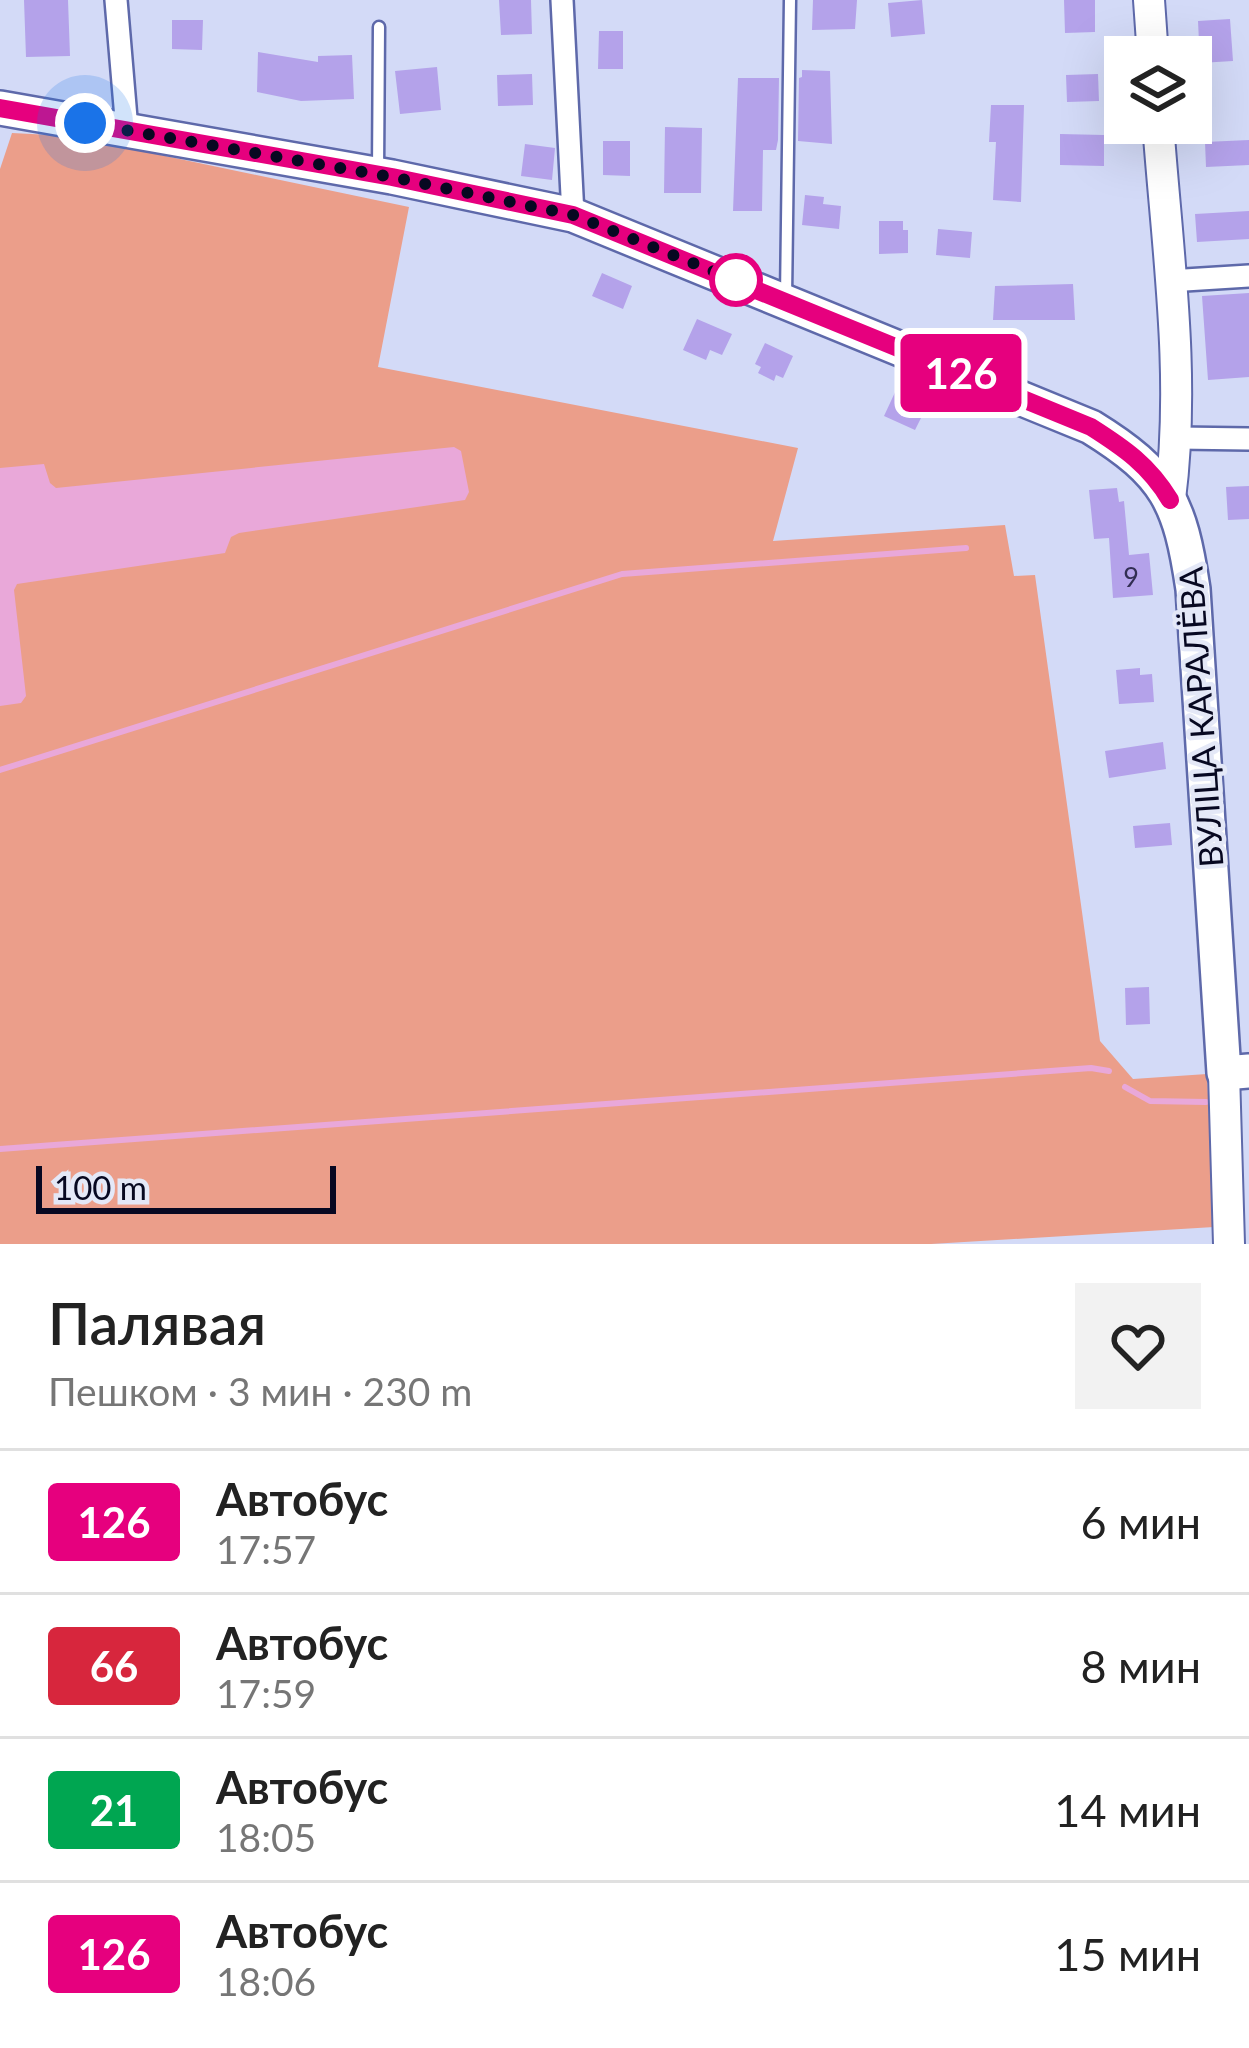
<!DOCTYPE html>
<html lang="ru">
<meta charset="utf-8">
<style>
body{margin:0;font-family:Lato,sans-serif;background:#f2f2f2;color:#222;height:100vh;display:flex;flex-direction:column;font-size:45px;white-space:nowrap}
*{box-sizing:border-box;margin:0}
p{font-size:39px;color:#767676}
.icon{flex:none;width:66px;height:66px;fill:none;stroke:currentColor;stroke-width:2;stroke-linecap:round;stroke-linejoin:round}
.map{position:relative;height:1244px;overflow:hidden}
.drawer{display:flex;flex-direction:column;background:#fff;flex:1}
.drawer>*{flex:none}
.badge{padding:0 24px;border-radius:9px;font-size:42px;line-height:78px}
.controls{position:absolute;left:1104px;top:36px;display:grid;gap:24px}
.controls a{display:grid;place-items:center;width:108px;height:108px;border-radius:0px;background:#fff;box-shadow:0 12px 48px #0002;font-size:60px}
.scale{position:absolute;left:36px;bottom:30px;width:300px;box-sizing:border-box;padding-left:12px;border:6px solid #070821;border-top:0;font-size:33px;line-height:42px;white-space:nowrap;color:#070821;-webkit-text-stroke:9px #e4e8f7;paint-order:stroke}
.you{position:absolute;width:60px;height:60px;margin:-30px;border:9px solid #fff;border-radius:50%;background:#1a73e8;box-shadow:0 0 0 18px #1a73e833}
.map>.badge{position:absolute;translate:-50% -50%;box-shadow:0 0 0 6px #fff}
.round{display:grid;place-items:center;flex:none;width:126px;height:126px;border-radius:0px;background:#f2f2f2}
.overview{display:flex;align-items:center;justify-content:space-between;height:204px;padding:0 48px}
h1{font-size:57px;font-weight:600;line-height:90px}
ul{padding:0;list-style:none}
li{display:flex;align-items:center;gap:36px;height:144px;padding:0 48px;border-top:3px solid #e0e0e0}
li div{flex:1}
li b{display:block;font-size:45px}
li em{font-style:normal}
li .badge{min-width:132px;font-weight:700;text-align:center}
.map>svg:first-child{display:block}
.green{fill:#eb9e8a}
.water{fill:#e9a8d9}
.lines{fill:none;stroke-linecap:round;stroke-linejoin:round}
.stream{stroke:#e9a8d9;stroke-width:6}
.building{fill:#b4a2ea}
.service-casing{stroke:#5e69aa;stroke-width:15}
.minor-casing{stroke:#5e69aa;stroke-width:26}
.secondary-casing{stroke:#5e69aa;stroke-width:34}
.primary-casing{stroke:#5e69aa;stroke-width:38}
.service{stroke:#fff;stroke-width:10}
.minor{stroke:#fff;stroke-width:21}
.secondary{stroke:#fff;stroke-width:30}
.primary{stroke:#fff;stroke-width:33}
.line-casing{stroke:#fff;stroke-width:27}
.line{stroke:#e6007e;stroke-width:18}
.walk{stroke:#070821;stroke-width:12;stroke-dasharray:0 21.6}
.stop-dot{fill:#fff;stroke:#e6007e;stroke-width:6}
.labels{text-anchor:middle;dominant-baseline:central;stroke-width:9;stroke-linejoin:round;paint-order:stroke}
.number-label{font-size:27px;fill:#322e53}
.street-label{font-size:33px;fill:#070821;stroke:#e4e8f7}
</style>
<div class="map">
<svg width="1249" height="1244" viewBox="0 0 1249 1244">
<rect width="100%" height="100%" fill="#d3daf7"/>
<path class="green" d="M12 133 70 136 409 207 378 367 798 448 773 541 1005 525 1014 576 1035 575 1100 1041 1133 1079 1207 1074 1214 1227 931 1244H0V169Z"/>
<path class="water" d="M454 447 461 451 469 492 465 500 239 533 231 537 225 553 17 584 14 590 26 696 21 703 0 706V468L44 464 50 483 56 488Z"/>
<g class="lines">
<path class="stream" d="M0 770 622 574 966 548
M1125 1087 1150 1101 1206 1102
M0 1149 1091 1068 1109 1071"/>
</g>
<path class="building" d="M24 0H68L70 56 26 57Z
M499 0H531L532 34 501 35Z
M813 0H857L855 29 812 30Z
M922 0 925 34 891 37 888 3Z
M1064 0H1095V32L1065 33Z
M1230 19 1233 61 1200 63 1198 21Z
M172 20H203L202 50 172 49Z
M599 31H623V69H598Z
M258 52 318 62V56L352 55 354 99 301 101 257 92Z
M437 67 441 110 400 114 395 71Z
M802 70 830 71 832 144 798 141 799 78 802 77Z
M532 74 533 105 498 106 497 75Z
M1098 74 1099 101 1067 102 1066 75Z
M738 78H779L778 140 776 150H763L762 211H733Z
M991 105H1024L1021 202 993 200 996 142H989Z
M665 127 702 128 701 193H664Z
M1060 134 1104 135V166L1060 165Z
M1249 140V165L1206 167 1205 142Z
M603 141H630V176L603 175Z
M525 144 555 148 552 180 521 176Z
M805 195 824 197 823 204 841 206 839 229 802 225Z
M1249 211V239L1197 242 1195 214Z
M879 221H903V230H908V253L879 254Z
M938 229 972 232 970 258 936 255Z
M602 273 632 286 623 309 592 296Z
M1073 284 1075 320H993L995 286Z
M1249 293V377L1208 380 1202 296Z
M697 319 732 334 722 355 710 350 706 360 683 350Z
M765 343 793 356 783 378 776 375 774 381 758 373 761 367 755 364Z
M897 388 917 398 912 409 923 414 915 430 884 416Z
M1249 486V519L1228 520 1226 487Z
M1117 488 1119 502 1124 501 1129 555 1149 553 1153 595 1113 598 1109 538 1094 539 1089 490Z
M1140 668V675L1152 674 1154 702 1119 704 1116 670Z
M1163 742 1166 769 1109 778 1105 751Z
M1170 823 1172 845 1135 848 1133 826Z
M1149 987 1150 1024 1126 1025 1125 988Z"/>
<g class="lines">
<defs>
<path id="service" d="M378 171 379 27
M786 297 790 0"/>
<path id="minor" d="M116 0 127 130
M562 0 573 215
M1169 281 1249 276
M1178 438 1249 439"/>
<path id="secondary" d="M1149 0 1153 57
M1158 123C1167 248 1186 375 1170 499
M1224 1073 1229 1244"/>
<path id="primary" d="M0 108 392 177 573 215 1091 427C1167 474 1180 502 1193 589L1224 1073 1249 1071"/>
</defs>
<use href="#service" class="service-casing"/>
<use href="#minor" class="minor-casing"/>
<use href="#secondary" class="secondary-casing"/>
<use href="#primary" class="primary-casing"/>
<use href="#service" class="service"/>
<use href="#minor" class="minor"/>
<use href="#secondary" class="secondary"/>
<use href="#primary" class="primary"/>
</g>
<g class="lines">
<defs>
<path id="line" d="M0 108 392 177 573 215 1091 427C1124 448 1149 465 1170 500"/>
</defs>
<use href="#line" class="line-casing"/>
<use href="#line" class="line"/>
<path class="walk" d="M85 123 392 177 573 215 748 285 736 280"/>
</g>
<circle class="stop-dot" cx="736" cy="280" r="24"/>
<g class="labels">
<g class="number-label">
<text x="1131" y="576">9</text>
</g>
<g class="street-label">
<text transform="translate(1200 717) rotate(-94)">ВУЛІЦА КАРАЛЁВА</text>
</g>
</g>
</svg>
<div class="controls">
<a><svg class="icon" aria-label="layers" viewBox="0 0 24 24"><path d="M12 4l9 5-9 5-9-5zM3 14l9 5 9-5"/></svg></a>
</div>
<div class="scale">100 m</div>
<div class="you" style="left:85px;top:123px"></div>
<b class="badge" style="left:961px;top:373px;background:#e6007e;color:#fff">126</b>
</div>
<section class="drawer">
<div class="overview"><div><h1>Палявая</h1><p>Пешком · 3 мин · 230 m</p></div><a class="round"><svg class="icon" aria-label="heart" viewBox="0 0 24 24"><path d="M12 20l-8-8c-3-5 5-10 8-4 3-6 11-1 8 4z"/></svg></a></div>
<ul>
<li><span class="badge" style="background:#e6007e;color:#fff">126</span><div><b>Автобус</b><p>17:57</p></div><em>6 мин</em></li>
<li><span class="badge" style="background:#d7263d;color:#fff">66</span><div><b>Автобус</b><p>17:59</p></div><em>8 мин</em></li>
<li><span class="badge" style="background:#00a651;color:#fff">21</span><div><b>Автобус</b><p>18:05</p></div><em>14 мин</em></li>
<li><span class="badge" style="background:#e6007e;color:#fff">126</span><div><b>Автобус</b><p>18:06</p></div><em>15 мин</em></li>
</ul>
</section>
